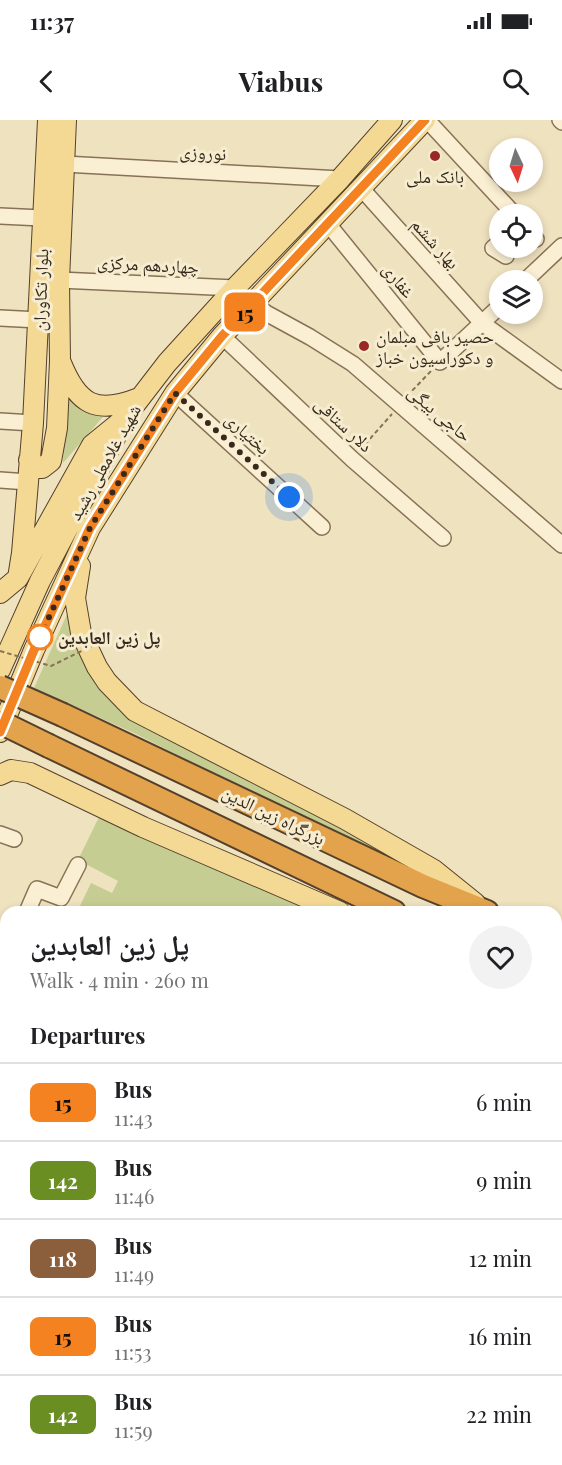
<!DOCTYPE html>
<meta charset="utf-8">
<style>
body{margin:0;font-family:"Playfair Display","Noto Naskh Arabic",serif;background:#f2f2f2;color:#202124;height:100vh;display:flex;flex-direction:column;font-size:22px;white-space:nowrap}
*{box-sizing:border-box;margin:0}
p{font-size:20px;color:#757577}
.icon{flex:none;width:33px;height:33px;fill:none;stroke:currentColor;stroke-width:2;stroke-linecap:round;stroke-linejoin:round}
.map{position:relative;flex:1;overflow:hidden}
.drawer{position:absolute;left:0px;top:786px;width:562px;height:560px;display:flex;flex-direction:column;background:#fff;border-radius:18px 18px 0 0;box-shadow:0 3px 9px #0003}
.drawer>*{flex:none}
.badge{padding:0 12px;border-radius:9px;font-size:21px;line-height:39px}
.needle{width:39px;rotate:176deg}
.fabs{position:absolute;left:489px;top:18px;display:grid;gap:12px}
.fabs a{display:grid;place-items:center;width:54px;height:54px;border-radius:50%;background:#fff;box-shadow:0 3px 9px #0003;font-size:30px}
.you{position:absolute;width:30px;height:30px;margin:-15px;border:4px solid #fff;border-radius:50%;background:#1a73e8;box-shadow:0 0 0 9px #1a73e833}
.map>.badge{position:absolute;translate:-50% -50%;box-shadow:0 0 0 3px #fff}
h2{padding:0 30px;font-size:22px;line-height:54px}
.round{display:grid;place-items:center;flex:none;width:63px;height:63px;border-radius:32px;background:#f2f2f2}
.summary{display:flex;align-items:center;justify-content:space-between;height:102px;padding:0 30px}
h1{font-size:28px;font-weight:700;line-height:45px}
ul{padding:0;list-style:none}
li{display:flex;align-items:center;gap:18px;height:78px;padding:0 30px;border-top:2px solid #e0e0e0}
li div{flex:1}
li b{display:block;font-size:22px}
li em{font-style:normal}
li .badge{min-width:66px;font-weight:700;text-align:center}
.status{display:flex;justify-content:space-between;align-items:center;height:42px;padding:0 30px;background:#fff;direction:ltr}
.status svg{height:16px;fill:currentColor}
header{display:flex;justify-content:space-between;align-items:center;height:78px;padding:0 30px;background:#fff;font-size:27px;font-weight:700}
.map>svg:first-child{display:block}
.green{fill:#c5cd93}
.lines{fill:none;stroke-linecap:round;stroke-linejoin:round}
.minor-casing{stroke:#887257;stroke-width:18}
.major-casing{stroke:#55402b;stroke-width:22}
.highway-casing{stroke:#55402b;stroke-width:26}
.path{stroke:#887257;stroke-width:2;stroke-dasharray:4.5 3;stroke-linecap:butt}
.minor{stroke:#faefd2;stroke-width:15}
.major{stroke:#f4d995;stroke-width:20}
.highway{stroke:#e2a34c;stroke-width:22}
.highway-bridge-casing{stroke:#55402b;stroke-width:26;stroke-linecap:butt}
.path-bridge{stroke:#887257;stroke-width:2;stroke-dasharray:4.5 3;stroke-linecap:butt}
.highway-bridge{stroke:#e2a34c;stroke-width:22}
.line-casing{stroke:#fff;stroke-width:14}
.line{stroke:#f58220;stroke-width:9}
.walk{stroke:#372a1c;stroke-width:6;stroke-dasharray:0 10.8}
.poi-dot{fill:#982725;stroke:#f6eccf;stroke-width:2}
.stop-dot{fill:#fff;stroke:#f58220;stroke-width:3}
.labels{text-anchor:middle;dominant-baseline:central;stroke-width:6;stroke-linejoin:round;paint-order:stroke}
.street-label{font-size:18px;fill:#372a1c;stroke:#f6eccf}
.poi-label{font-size:18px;fill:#372a1c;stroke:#f6eccf}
.stop-label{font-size:18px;font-weight:bold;fill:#372a1c;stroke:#f6eccf;text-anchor:start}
</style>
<div class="status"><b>11:37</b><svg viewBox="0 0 49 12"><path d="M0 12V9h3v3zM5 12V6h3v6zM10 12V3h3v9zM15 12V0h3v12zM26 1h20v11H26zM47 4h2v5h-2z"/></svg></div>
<header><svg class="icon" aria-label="back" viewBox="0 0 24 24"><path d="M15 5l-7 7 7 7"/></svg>Viabus<svg class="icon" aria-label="search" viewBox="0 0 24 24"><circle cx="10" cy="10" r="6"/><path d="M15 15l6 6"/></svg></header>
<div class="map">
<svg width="562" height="1345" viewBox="0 0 562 1345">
<rect width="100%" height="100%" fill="#efe2bf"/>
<path class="green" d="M66 264 109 290 63 343Z
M72 483 84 533 183 623 432 757 227 660 136 614 34 568Z
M101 693 327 792H77L91 763 112 773 118 761 78 740Z
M557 880 562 882V1345H16L17 1340H556Z"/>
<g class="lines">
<defs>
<path id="minor" d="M427 0 514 94
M560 0 562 2
M64 44 340 59
M361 68 482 203 562 261
M0 96 42 98
M328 104 440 242 500 186
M532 115 536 119
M500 122 493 128 506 136
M59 160 235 168
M526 160 562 126
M253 183 266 193 310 217 353 244 562 425
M0 198 39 200
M222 216 352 339 443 418
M175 273 322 407
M0 301 33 303
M0 360 28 362
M0 714 14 719
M27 792 37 769 61 778 78 745
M0 820 6 822
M556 1216 562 1207
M11 1340 12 1345
M169 1340 171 1345
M200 1345 201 1340"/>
<path id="major" d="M61 243C78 285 96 295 139 278
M29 340 37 348H42L51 341 57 308 60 241 59 160 66 0
M80 446 75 478 81 513 97 547 107 562 135 591 345 699 434 750 475 783
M18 458 22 433 33 303 48 0
M0 473 18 458 92 325 119 303
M0 550 40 461 127 295 167 243 235 168 340 59 392 0
M0 612 34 530 90 408 175 273 222 216 425 0
M0 655 11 650 30 653 143 707 340 792
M0 900H6
M0 918H6
M556 942 562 940"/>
<path id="highway" d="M63 595 423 766 487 792
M49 626 394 792
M556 824 562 826
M556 866 562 867"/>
</defs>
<use href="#minor" class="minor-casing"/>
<use href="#major" class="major-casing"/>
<use href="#highway" class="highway-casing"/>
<path class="path" d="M407 276 432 250
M360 330 392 294"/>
<use href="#minor" class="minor"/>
<use href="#major" class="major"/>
<use href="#highway" class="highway"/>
<defs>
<path id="highway-bridge" d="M0 567 63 595
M0 602 49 626"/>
</defs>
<use href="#highway-bridge" class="highway-bridge-casing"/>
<path class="path-bridge" d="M0 531 51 546 98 523"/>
<use href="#highway-bridge" class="highway-bridge"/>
</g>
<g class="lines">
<defs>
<path id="line" d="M0 612 34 530 90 408 175 273 222 216 425 0"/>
</defs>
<use href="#line" class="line-casing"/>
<use href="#line" class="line"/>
<path class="walk" d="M40 517 90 408 175 273 289 377"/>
</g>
<g class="poi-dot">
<circle cx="435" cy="36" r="6"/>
<circle cx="364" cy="226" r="6"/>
</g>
<circle class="stop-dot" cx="40" cy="517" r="12"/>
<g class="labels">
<g class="street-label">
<text transform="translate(203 32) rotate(3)">نوروزی</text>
<text transform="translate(436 123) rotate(48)">بهار ششم</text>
<text transform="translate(148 144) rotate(3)">چهاردهم مرکزی</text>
<text transform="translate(399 160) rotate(51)">غفاری</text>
<text transform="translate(40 170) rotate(-88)">بلوار تکاوران</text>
<text transform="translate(440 293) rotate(40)">حاجی بیگی</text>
<text transform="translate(344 304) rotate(43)">دلار ستاقی</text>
<text transform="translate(248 313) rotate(42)">بختیاری</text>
<text transform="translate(104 342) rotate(-61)">شهید غلامعلی رشید</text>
<text transform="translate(274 695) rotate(26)">بزرگراه زین الدین</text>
</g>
<g class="poi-label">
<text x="435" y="56">بانک ملی</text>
<text x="376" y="216" text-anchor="start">حصیر بافی مبلمان<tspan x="376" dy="21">و دکوراسیون خباز</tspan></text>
</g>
<g class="stop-label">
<text x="58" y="517">پل زین العابدین</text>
</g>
</g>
</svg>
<div class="fabs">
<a><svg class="needle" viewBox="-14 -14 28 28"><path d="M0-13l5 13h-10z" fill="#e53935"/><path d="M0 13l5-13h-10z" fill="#757577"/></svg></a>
<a><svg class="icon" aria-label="locate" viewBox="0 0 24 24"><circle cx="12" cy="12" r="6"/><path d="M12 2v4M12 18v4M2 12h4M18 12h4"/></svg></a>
<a><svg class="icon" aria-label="layers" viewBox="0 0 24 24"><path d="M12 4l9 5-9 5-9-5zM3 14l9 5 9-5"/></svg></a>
</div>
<div class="you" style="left:289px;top:377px"></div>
<b class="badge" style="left:245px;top:192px;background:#f58220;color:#111">15</b>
<section class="drawer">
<div class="summary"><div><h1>پل زین العابدین</h1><p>Walk · 4 min · 260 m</p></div><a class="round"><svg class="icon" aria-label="heart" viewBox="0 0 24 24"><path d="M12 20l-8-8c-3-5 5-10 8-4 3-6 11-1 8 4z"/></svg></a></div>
<h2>Departures</h2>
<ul>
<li><span class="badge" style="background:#f58220;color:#111">15</span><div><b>Bus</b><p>11:43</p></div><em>6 min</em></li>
<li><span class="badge" style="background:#6b8e23;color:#fff">142</span><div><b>Bus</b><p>11:46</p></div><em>9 min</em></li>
<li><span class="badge" style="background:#8b5e3c;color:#fff">118</span><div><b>Bus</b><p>11:49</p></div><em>12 min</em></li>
<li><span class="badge" style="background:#f58220;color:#111">15</span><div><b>Bus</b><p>11:53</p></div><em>16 min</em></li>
<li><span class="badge" style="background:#6b8e23;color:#fff">142</span><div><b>Bus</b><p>11:59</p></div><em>22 min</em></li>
</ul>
</section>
</div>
